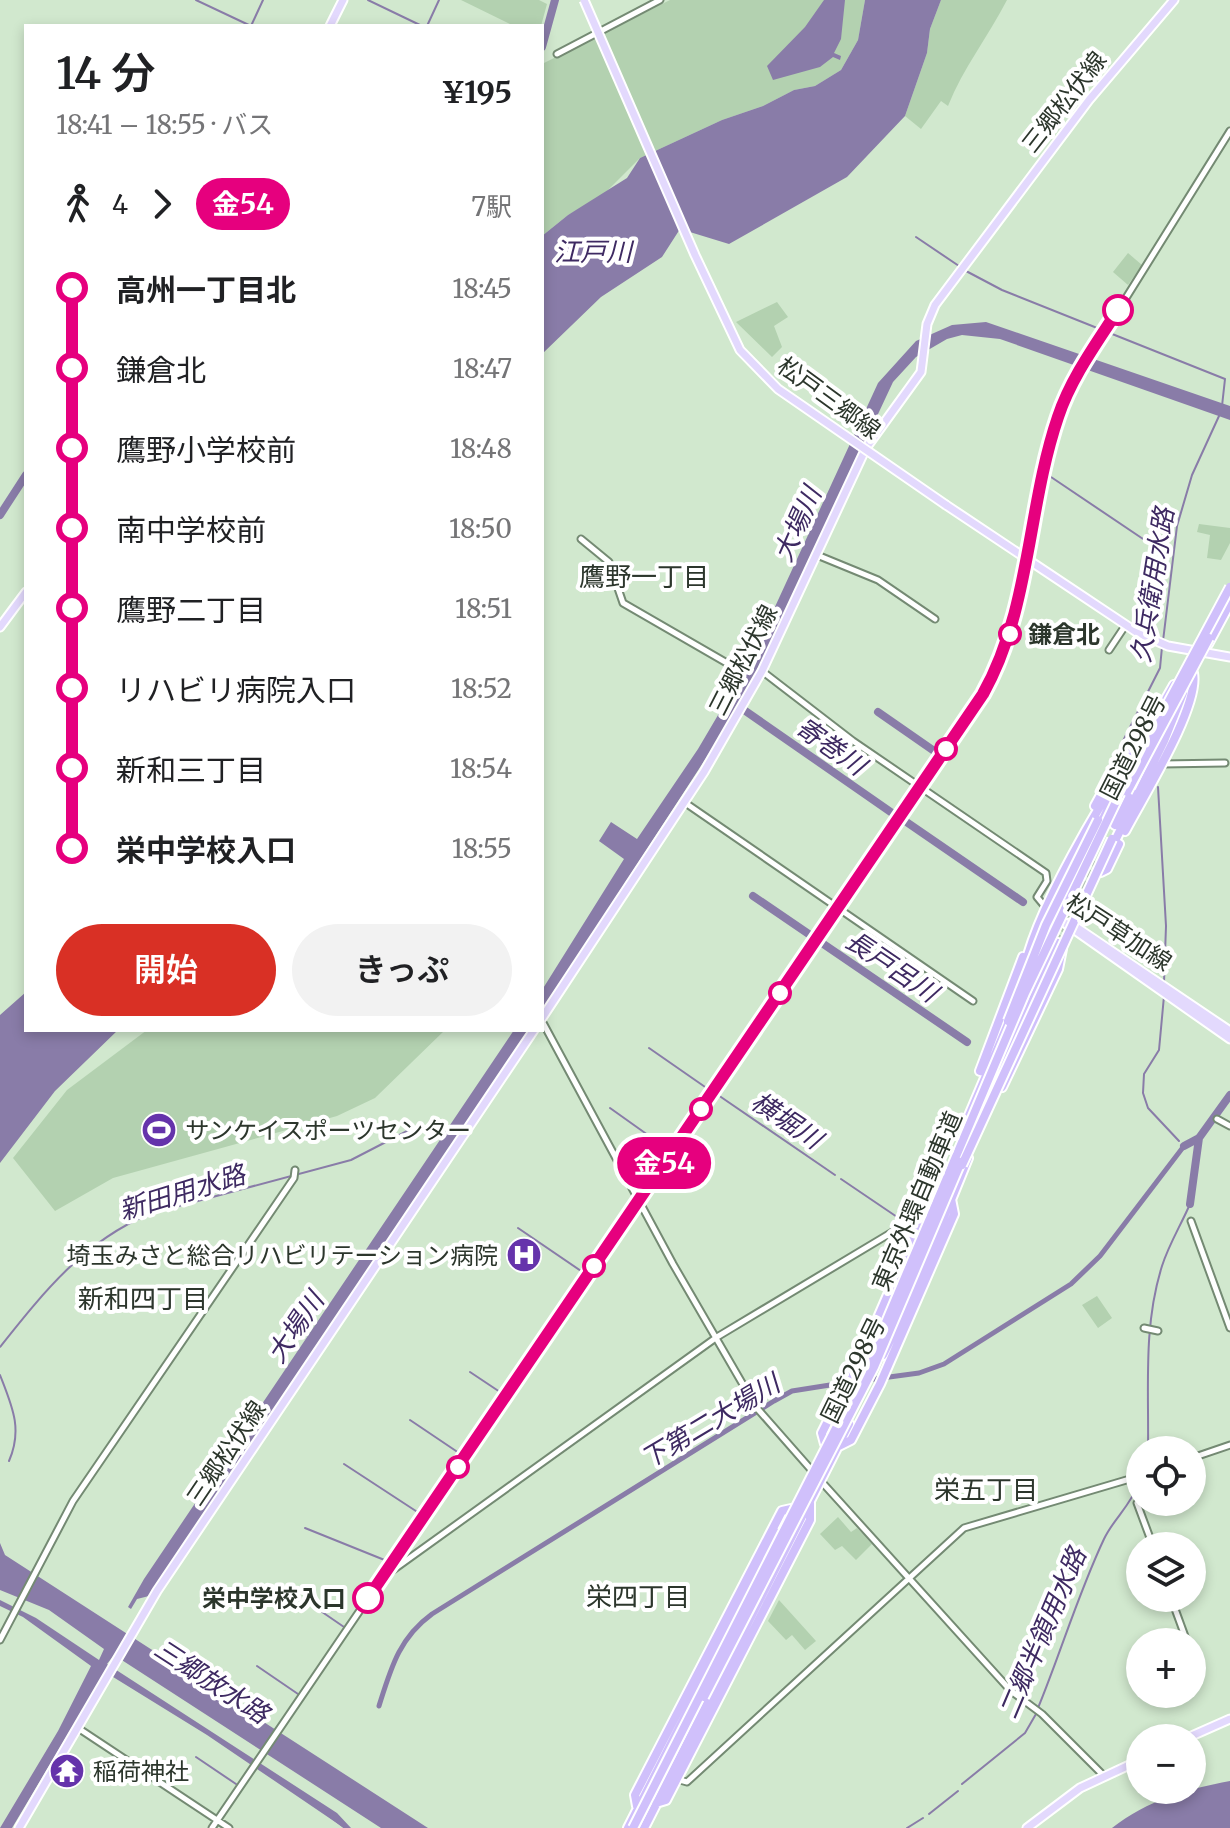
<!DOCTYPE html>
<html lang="ja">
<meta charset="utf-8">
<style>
body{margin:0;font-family:Merriweather,"Noto Sans JP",serif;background:#f2f2f2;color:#202124;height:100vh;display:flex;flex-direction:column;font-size:30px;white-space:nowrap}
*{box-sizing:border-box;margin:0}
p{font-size:26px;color:#757577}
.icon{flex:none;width:44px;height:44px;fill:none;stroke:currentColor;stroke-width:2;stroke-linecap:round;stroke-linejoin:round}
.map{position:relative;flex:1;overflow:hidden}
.details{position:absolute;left:24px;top:24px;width:520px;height:1008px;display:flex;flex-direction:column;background:#fff;border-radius:0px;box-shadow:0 4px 12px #0003}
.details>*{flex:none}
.badge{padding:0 16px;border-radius:26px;font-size:28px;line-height:52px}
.controls{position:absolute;left:1126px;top:1436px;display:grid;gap:16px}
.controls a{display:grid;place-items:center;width:80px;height:80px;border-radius:50%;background:#fff;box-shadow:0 4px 12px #0003;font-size:40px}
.map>.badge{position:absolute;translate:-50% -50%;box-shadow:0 0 0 4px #fff}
.legs{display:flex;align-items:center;gap:12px;height:88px;padding:0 32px;font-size:26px}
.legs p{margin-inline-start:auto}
.headline{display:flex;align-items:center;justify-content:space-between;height:136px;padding:0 32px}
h1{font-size:44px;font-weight:600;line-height:60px}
.action{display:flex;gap:16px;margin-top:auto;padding:16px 32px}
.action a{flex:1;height:92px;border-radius:48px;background:#d93025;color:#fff;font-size:32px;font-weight:600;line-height:92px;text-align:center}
.action a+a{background:#f2f2f2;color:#202124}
ul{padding:0 32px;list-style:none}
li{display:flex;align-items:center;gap:28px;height:80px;font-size:30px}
li i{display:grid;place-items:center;width:12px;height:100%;margin:0 10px;background:currentColor}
li i::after{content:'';width:20px;height:20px;margin:-10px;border:6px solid;border-radius:50%;background:#fff}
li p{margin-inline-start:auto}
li:first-child i{background:linear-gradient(#0000 50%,currentColor 0)}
li:last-child i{background:linear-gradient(currentColor 50%,#0000 0)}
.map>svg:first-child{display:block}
.green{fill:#b3d1b0}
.water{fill:#897ca8}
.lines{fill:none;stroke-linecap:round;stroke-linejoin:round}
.stream{stroke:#897ca8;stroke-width:2}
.canal{stroke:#897ca8;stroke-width:5}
.river{stroke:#897ca8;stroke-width:8}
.highway-tunnel{stroke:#b0c4ae;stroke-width:8;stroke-dasharray:8 4;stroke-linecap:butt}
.minor-casing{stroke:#748a73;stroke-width:9}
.major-casing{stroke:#fff;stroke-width:11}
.highway-casing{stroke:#fff;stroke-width:12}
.minor{stroke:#fff;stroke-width:5}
.major{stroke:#e3d9fd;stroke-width:7}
.highway{stroke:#d0c0fb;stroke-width:8}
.major-bridge-casing{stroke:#fff;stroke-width:11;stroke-linecap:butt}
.highway-bridge-casing{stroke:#fff;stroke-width:12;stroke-linecap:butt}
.major-bridge{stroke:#e3d9fd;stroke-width:7}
.highway-bridge{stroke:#d0c0fb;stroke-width:8}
.line-1-casing{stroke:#fff;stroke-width:18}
.line-1{stroke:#e6007e;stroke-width:12}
.stop-1-dot{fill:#fff;stroke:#e6007e;stroke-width:4}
.labels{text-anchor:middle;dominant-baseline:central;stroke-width:8;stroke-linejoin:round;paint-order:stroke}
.street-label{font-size:24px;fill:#2c362c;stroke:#fff}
.stop-label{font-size:24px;font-weight:bold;fill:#2c362c;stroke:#fff;text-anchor:start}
.poi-label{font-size:24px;fill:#2c362c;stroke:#fff;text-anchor:start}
.water-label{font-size:26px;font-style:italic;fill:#3e2a62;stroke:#fff}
.neighbourhood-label{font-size:26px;fill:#2c362c;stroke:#fff}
</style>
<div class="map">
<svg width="1230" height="1828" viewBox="0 0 1230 1828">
<rect width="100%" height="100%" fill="#d1e8ce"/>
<path class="green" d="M461 0H539L547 4 541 26H514Z
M670 0H865L858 40 841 70 815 86 794 90 763 106 722 120 640 158 601 197 568 215 542 236V64Z
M941 0H1007C988 37 963 68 948 106L941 101 921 129 905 116 927 53 930 29Z
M1128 253 1142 265 1128 285 1113 272Z
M777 302 788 317 774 326 782 347 772 357 736 322Z
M1199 524 1230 528V543L1221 560 1207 558 1210 535 1197 532Z
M147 1030H445L375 1098 337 1116 113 1178 55 1211 13 1158 67 1090Z
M1097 1296 1112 1318 1098 1328 1082 1305Z
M838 1517 851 1532 857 1528 872 1544 856 1560 842 1546 835 1550 820 1534Z
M779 1600 816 1641 805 1650 792 1635 786 1640 768 1621Z"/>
<path class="water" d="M824 0H845L841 39 834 53 841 56 840 60 833 57 820 67 773 80 767 66 805 27Z
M865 0H941L930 29 927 53 905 116 847 177 729 244 680 229 662 257 601 297 542 354V236L568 215 627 178 640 158 722 120 763 106 794 90 815 86 841 70 858 40Z
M986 322 1230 406V420L1000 339 962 335 947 339 916 357 893 382 757 673 719 738 542 1011V990L624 859 599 841 611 822 637 839 698 749 751 659 878 383 916 341 952 325Z
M26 992V1030H118L55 1091 0 1163V1015Z
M514 1030H529L149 1596 137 1599 131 1609 128 1607 144 1579Z
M0 1543 5 1555 428 1828H381L114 1655 107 1664 337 1813 351 1828H344L207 1735 105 1672 12 1828H0L58 1731 91 1666 23 1617 0 1606V1600L36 1618 99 1660 104 1649 49 1610 0 1590Z
M1230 1781V1828H1112C1148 1800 1187 1789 1230 1781Z"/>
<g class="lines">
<path class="stream" d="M196 0 251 26 263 0
M368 0 422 26
M427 26 439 0
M916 237 959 266
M966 271 1002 290 1225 379 1222 406
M1051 477 1152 545
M1163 641 1177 526 1192 475 1219 416
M1123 741 1160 668 1162 647
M1158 787 1166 926 1164 982
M1164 996 1159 1050 1144 1074 1143 1093 1148 1108 1179 1141
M649 1048 708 1089
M718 1095 835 1175
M610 1108 669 1150
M841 1179 903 1221
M518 1228 584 1273
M0 1347C43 1293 83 1242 149 1214L351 1160 413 1128
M470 1372 503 1394
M0 1375C12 1406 23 1429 9 1461
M410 1420 462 1455
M1148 1450C1149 1388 1143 1326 1162 1266 1169 1244 1181 1225 1190 1204
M344 1464 422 1515
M305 1528 387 1561
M309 1603 344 1627
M257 1666 298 1694
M1038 1708C1061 1652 1078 1594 1104 1539 1114 1518 1130 1507 1140 1481
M196 1757 236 1784
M962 1784 1025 1733 1036 1714
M320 1809 345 1828
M929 1814 958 1791
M907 1828 923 1818"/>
<path class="canal" d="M867 1380 919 1373 944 1364 1071 1284 1100 1256 1184 1146
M379 1706C391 1668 399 1638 432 1614L774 1401 792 1391 849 1382"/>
<path class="river" d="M542 47 555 0
M0 515 26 475
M744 710 895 815
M878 712 937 753
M905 821 1023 902
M753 896 967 1042
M1184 1146 1199 1138 1230 1095
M1190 1204 1199 1138"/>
<path class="highway-tunnel" d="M1047 937 1100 826
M1058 943 1097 862"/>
<defs>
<path id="minor" d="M557 54 660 0
M581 539 609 562 623 603 739 670
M817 555 878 580 935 619
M1109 650 1125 626
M762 671 853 741 1046 873 1047 881 1037 897 1047 909
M1162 764 1225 763
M684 802 973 1001
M542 1021 673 1264 756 1407 814 1473
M1217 1119 1230 1126
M1191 1221 1230 1328
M1144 1328 1158 1331
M1192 1458 1230 1445
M820 1480 1011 1691 1042 1714 1104 1776
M1137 1503 1153 1546
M386 1575 717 1337 904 1225 938 1156
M1171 1598 1186 1639
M0 1640 73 1501 294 1178 295 1170
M78 1728 229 1828
M676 1779 687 1782 964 1528 1140 1476
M212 1828 983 694C1035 600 1026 488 1068 391L1230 131"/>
<path id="major" d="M330 26 343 0
M946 505 1138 633 1168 646 1230 657
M0 627 26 592
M1059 919 1230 1039
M1070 923 1230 1031
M542 1018 704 772 762 671 866 448 921 372 927 324 935 305 1089 100 1174 0
M1187 1738 1230 1719
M19 1828 157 1591 534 1030
M1027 1828 1080 1788 1140 1760"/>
<path id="highway" d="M1208 644 1230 603
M1141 743 1174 685
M1095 806 1146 713 1160 705
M1103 819 1115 794
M1115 825 1132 792
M1125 831C1142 798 1200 706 1193 673
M1112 847 1164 741 1183 693
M1101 872 1107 869 1119 844
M1039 956 1047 937
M1023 977C1032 915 1106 793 1143 740
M980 1071 1023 957
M1002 1087 1058 969 1062 949
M993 1089 1058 943
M965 1125 1010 1019
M883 1355 909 1303 968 1158
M853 1386 872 1347
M825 1444 822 1433 868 1341 922 1216 933 1206
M839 1446 851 1440 880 1384 954 1214 951 1199
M656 1803 666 1800 810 1520V1503
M637 1806 635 1795 782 1511 791 1509
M628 1828 778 1533
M644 1828 849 1424"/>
</defs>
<use href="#minor" class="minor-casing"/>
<use href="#major" class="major-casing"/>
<use href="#highway" class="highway-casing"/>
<use href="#minor" class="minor"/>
<use href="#major" class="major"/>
<use href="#highway" class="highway"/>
<defs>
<path id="major-bridge" d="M584 0 695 255 740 350 778 389 946 505"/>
<path id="highway-bridge" d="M1127 792 1209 638
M1008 1021 1046 925 1098 820
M962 1165 1112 839
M704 1697 874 1367 961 1162
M633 1828 868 1365 1025 993 1123 787 1230 587"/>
</defs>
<use href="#major-bridge" class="major-bridge-casing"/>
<use href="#highway-bridge" class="highway-bridge-casing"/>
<use href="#major-bridge" class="major-bridge"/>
<use href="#highway-bridge" class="highway-bridge"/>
</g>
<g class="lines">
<defs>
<path id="line-1" d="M368 1598 983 694C1031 608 1027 508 1058 417 1071 378 1096 344 1118 310"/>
</defs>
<use href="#line-1" class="line-1-casing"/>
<use href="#line-1" class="line-1"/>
</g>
<defs>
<symbol id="stadium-disc" viewBox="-11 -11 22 22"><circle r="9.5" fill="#6533ab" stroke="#fff"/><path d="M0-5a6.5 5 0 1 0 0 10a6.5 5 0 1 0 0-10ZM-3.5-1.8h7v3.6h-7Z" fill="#fff"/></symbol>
<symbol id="hospital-disc" viewBox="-11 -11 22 22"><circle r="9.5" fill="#6533ab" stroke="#fff"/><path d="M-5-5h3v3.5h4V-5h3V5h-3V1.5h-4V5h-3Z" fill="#fff"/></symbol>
<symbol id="temple-disc" viewBox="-11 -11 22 22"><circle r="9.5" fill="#6533ab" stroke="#fff"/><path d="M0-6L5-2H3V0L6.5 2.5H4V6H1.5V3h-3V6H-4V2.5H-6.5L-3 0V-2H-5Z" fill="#fff"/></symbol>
</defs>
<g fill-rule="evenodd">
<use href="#stadium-disc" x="139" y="1110" width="40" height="40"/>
<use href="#hospital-disc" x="504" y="1235" width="40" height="40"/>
<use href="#temple-disc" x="47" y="1751" width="40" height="40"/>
</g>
<g class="stop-1-dot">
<circle cx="1118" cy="310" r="14"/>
<circle cx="1010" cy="634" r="10"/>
<circle cx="946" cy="749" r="10"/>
<circle cx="780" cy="993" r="10"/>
<circle cx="701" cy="1109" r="10"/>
<circle cx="594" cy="1266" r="10"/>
<circle cx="458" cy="1467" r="10"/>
<circle cx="368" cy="1598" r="14"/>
</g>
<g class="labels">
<g class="street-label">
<text transform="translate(1064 102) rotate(-52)">三郷松伏線</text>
<text transform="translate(829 398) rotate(36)">松戸三郷線</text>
<text transform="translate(743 660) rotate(-63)">三郷松伏線</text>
<text transform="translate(1133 747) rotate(-63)">国道298号</text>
<text transform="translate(1119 932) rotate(33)">松戸草加線</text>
<text transform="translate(917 1201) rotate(-67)">東京外環自動車道</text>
<text transform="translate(853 1370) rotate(-64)">国道298号</text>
<text transform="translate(226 1453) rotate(-56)">三郷松伏線</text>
</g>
<g class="stop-label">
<text x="1028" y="634">鎌倉北</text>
<text x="346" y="1598" text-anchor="end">栄中学校入口</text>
</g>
<g class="poi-label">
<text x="185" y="1130">サンケイスポーツセンター</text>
<text x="498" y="1255" text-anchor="end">埼玉みさと総合リハビリテーション病院</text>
<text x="93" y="1771">稲荷神社</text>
</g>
<g class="water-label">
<text x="593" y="251">江戸川</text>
<text transform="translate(797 524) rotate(-66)">大場川</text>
<text transform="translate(1152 585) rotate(-81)">久兵衛用水路</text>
<text transform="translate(831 746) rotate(35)">寄巻川</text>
<text transform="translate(892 966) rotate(34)">長戸呂川</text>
<text transform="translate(787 1120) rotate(34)">横堀川</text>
<text transform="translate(182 1192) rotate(-17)">新田用水路</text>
<text transform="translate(295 1327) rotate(-56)">大場川</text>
<text transform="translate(710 1421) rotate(-31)">下第二大場川</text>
<text transform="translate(1042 1633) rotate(-67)">二郷半領用水路</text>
<text transform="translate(212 1681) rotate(33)">三郷放水路</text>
</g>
<g class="neighbourhood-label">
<text x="644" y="576">鷹野一丁目</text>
<text x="143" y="1298">新和四丁目</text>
<text x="986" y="1489">栄五丁目</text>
<text x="638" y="1596">栄四丁目</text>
</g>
</g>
</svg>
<div class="controls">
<a><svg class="icon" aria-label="locate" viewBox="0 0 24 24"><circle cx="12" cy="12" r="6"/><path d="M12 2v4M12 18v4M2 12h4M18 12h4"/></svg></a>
<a><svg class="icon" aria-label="layers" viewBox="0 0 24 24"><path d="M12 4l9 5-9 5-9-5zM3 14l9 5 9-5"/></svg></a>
<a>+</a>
<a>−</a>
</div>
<b class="badge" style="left:664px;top:1163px;background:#e6007e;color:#fff">金54</b>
<section class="details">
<div class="headline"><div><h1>14 分</h1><p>18:41 – 18:55 · バス</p></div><b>¥195</b></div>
<div class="legs"><svg class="icon" aria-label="walk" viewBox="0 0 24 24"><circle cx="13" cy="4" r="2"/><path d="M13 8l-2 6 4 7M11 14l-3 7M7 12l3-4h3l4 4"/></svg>4<svg class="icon" aria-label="forward" viewBox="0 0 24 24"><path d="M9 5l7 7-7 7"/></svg><b class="badge" style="background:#e6007e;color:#fff">金54</b><p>7駅</p></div>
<ul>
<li><i style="color:#e6007e"></i><b>高州一丁目北</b><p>18:45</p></li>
<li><i style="color:#e6007e"></i><span>鎌倉北</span><p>18:47</p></li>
<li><i style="color:#e6007e"></i><span>鷹野小学校前</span><p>18:48</p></li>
<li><i style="color:#e6007e"></i><span>南中学校前</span><p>18:50</p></li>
<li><i style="color:#e6007e"></i><span>鷹野二丁目</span><p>18:51</p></li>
<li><i style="color:#e6007e"></i><span>リハビリ病院入口</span><p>18:52</p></li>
<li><i style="color:#e6007e"></i><span>新和三丁目</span><p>18:54</p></li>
<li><i style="color:#e6007e"></i><b>栄中学校入口</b><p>18:55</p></li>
</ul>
<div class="action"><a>開始</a><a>きっぷ</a></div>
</section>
</div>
